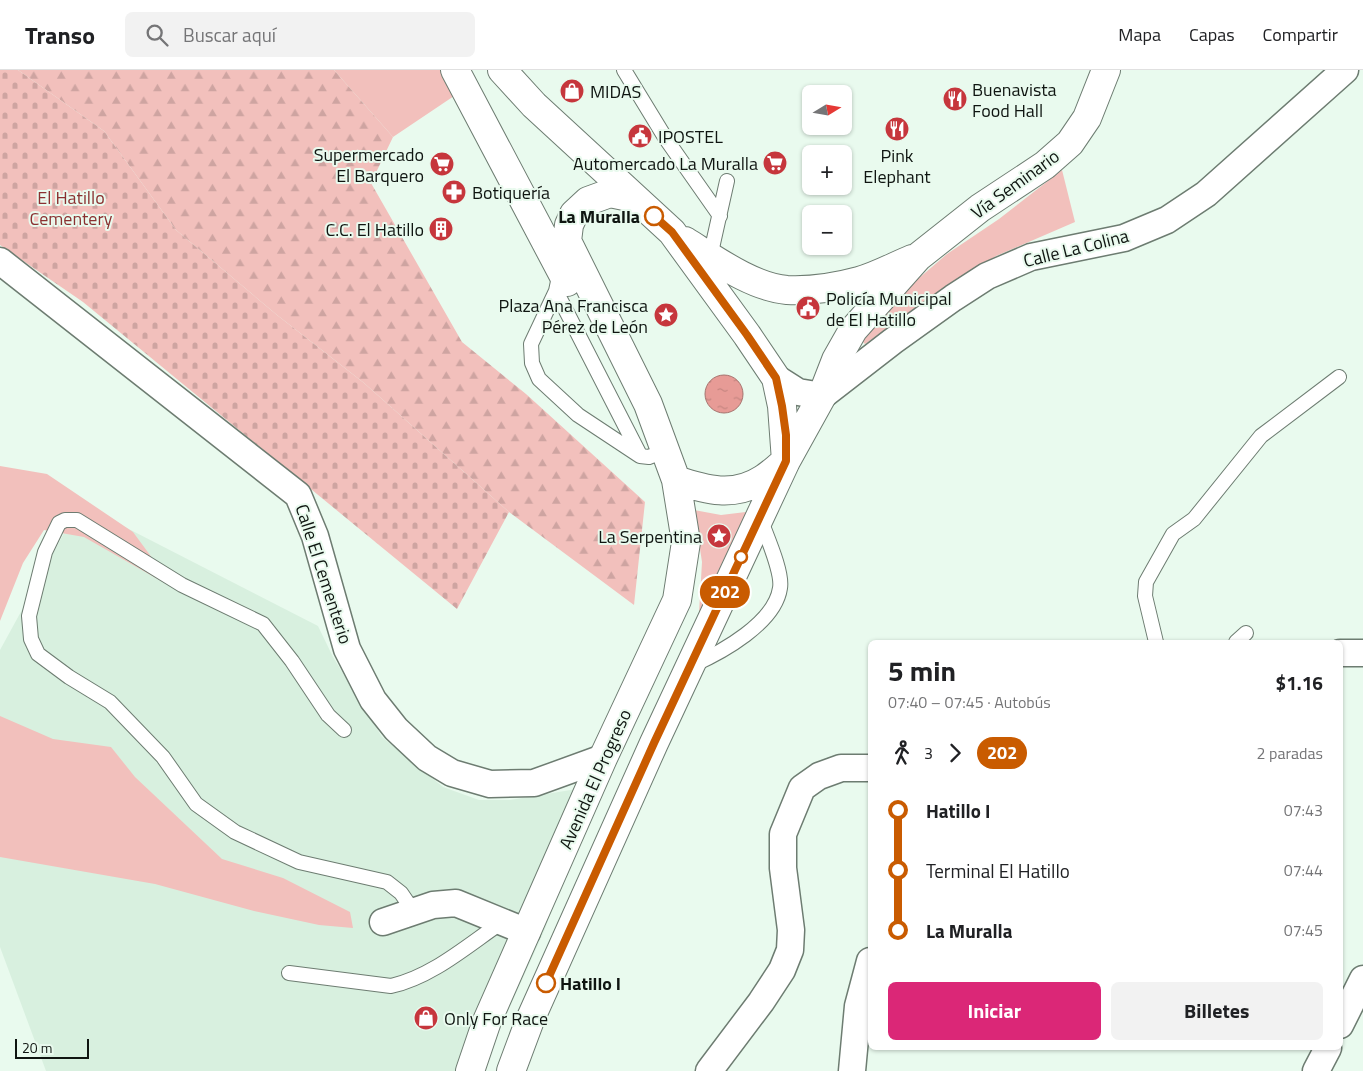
<!DOCTYPE html>
<html lang="es">
<meta charset="utf-8">
<style>
body{margin:0;font-family:"Titillium Web",sans-serif;background:#f2f2f2;color:#202124;height:100vh;display:flex;flex-direction:column;font-size:19px;white-space:nowrap}
*{box-sizing:border-box;margin:0}
p{font-size:16px;color:#757577}
.icon{flex:none;width:28px;height:28px;fill:none;stroke:currentColor;stroke-width:2;stroke-linecap:round;stroke-linejoin:round}
.map{position:relative;flex:1;overflow:hidden}
.details{position:absolute;left:868px;top:570px;width:475px;height:410px;display:flex;flex-direction:column;background:#fff;border-radius:8px;box-shadow:0 1px 4px #0004}
.details>*{flex:none}
.badge{padding:0 10px;border-radius:16px;font-size:18px;line-height:32px}
.needle{width:32px;rotate:79deg}
.controls{position:absolute;left:802px;top:15px;display:grid;gap:10px}
.controls a{display:grid;place-items:center;width:50px;height:50px;border-radius:8px;background:#fff;box-shadow:0 1px 4px #0004;font-size:25px}
.scale{position:absolute;left:15px;bottom:12px;width:74px;box-sizing:border-box;padding-left:5px;border:2px solid #0f1511;border-top:0;font-size:14px;line-height:18px;white-space:nowrap;color:#0f1511;-webkit-text-stroke:4px #e9faee;paint-order:stroke}
.map>.badge{position:absolute;translate:-50% -50%;box-shadow:0 0 0 2px #fff}
.legs{display:flex;align-items:center;gap:8px;height:55px;padding:0 20px;font-size:16px}
.legs p{margin-inline-start:auto}
.summary{display:flex;align-items:center;justify-content:space-between;height:85px;padding:0 20px}
h1{font-size:28px;font-weight:700;line-height:38px}
.cta{display:flex;gap:10px;margin-top:auto;padding:10px 20px}
.cta a{flex:1;height:58px;border-radius:8px;background:#db2777;color:#fff;font-size:20px;font-weight:700;line-height:58px;text-align:center}
.cta a+a{background:#f2f2f2;color:#202124}
ul{padding:0 20px;list-style:none}
li{display:flex;align-items:center;gap:18px;height:60px;font-size:19px}
li i{display:grid;place-items:center;width:8px;height:100%;margin:0 6px;background:currentColor}
li i::after{content:'';width:12px;height:12px;margin:-6px;border:4px solid;border-radius:50%;background:#fff}
li p{margin-inline-start:auto}
li:first-child i{background:linear-gradient(#0000 50%,currentColor 0)}
li:last-child i{background:linear-gradient(currentColor 50%,#0000 0)}
header{display:flex;align-items:center;gap:30px;box-sizing:border-box;height:70px;padding:0 25px;background:#fff;border-bottom:1px solid #e0e0e0}
header strong{font-size:24px}
nav{display:flex;gap:28px;margin-inline-start:auto;font-size:18px}
.search{width:350px;height:45px;background:#f2f2f2;display:flex;align-items:center;gap:12px;box-sizing:border-box;padding:0 18px;border-radius:8px;color:#757577;font-size:19px}
.map>svg:first-child{display:block}
.built{fill:#d8f0df}
.green{fill:#f2c0bc}
.forest{fill:url(#forest-firs)}
.cemetery{fill:url(#cemetery-stones)}
.water{fill:url(#water-ripples);stroke:#a6736e}
.lines{fill:none;stroke-linecap:round;stroke-linejoin:round}
.lane-casing{stroke:#6d7c71;stroke-width:16}
.street-casing{stroke:#6d7c71;stroke-width:29}
.secondary-casing{stroke:#6d7c71;stroke-width:30}
.lane{stroke:#fff;stroke-width:14}
.street{stroke:#fff;stroke-width:26}
.secondary{stroke:#fff;stroke-width:28}
.line-1-casing{stroke:#fff;stroke-width:11}
.line-1{stroke:#c95b00;stroke-width:8}
.stop-1-dot{fill:#fff;stroke:#c95b00;stroke-width:2.5}
.labels{text-anchor:middle;dominant-baseline:central;stroke-width:4;stroke-linejoin:round;paint-order:stroke}
.poi-label{font-size:18px;fill:#0f1511;stroke:#e9faee;text-anchor:start}
.street-label{font-size:18px;fill:#0f1511;stroke:#e9faee}
.park-label{font-size:18px;fill:#8a3030;stroke:#e9faee}
.stop-label{font-size:18px;font-weight:bold;fill:#0f1511;stroke:#e9faee;text-anchor:end}
</style>
<header>
<strong>Transo</strong>
<div class="search"><svg class="icon" aria-label="search" viewBox="0 0 24 24"><circle cx="10" cy="10" r="6"/><path d="M15 15l6 6"/></svg>Buscar aquí</div>
<nav><a>Mapa</a><a>Capas</a><a>Compartir</a></nav>
</header>
<div class="map">
<svg width="1363" height="1001" viewBox="0 0 1363 1001">
<defs>
<pattern id="forest-firs" width="22" height="20" patternUnits="userSpaceOnUse" patternTransform="scale(1.25)"><rect width="22" height="20" fill="#f2c0bc"/><path d="M5 1l3.5 6h-7zM16 11l3.5 6h-7z" fill="#cea4a1"/></pattern>
<pattern id="cemetery-stones" width="16" height="16" patternUnits="userSpaceOnUse" patternTransform="scale(1.25)"><rect width="16" height="16" fill="#f2c0bc"/><path d="M2 7V4a2 2 0 0 1 4 0v3zM10 15v-3a2 2 0 0 1 4 0v3z" fill="#cea4a1"/></pattern>
<pattern id="water-ripples" width="26" height="14" patternUnits="userSpaceOnUse" patternTransform="scale(1.25)"><rect width="26" height="14" fill="#e79b96"/><path d="M2 4q2-2 4 0t4 0M15 11q2-2 4 0t4 0" fill="none" stroke="#c58580"/></pattern>
</defs>
<rect width="100%" height="100%" fill="#e9faee"/>
<path class="built" d="M80 434 318 556 333 587 382 667 443 717 479 730H510L595 716 545 859 481 1001H46L0 877V580Z"/>
<path class="green" d="M334 0H445L457 24 393 67Z
M1062 100 1075 152 996 186 865 274 860 269 897 227 947 184 999 149Z
M0 396 47 404 133 462 175 519 84 467 44 460 23 493 0 551Z
M694 440 721 445 754 441 699 543 702 492Z
M0 646 53 669 111 677 135 707 222 789 283 808 350 842 353 858 319 855 254 841 155 814 0 787Z"/>
<path class="forest" d="M18 0H334L393 67 371 113 462 272 526 324 645 432 634 535 509 442 364 313 277 245 176 160 104 61Z"/>
<path class="cemetery" d="M0 0H18L104 61 176 160 277 245 364 313 509 442 457 539 83 232 0 175Z"/>
<path class="water" d="M705 324a19 19 0 1 1 38 0a19 19 0 1 1-38 0Z"/>
<g class="lines">
<defs>
<path id="lane" d="M624 0 666 69 720 146
M710 187 727 111
M560 202 556 221 531 274 532 293 539 309 578 345 640 386 649 387 659 383
M556 221 640 385
M1156 572 1145 526 1146 512 1173 464 1194 449 1261 366 1339 307
M1236 572 1246 563
M693 595C722 582 775 553 780 518 783 502 766 465 760 448
M344 660 328 645 292 591 263 554 182 515 77 450H65L59 453 45 482 29 546 31 569 38 584 69 607 110 632 163 687 196 734 235 762 299 792 387 812 401 823 414 842
M289 903 391 916C432 907 468 875 502 852"/>
<path id="street" d="M0 191 298 425 315 466 347 579 373 630 396 659 427 688 452 703 490 714 534 713 603 688
M776 308 798 322 822 326 893 271 953 228 987 206 1031 187 1124 168 1167 150 1206 124 1345 0
M1340 583H1363
M383 852 433 835 456 833 527 862
M1340 955 1363 909
M709 1001 761 932 782 900 790 880 791 860 783 798V764L802 718 819 706 841 698H870
M852 1001 858 936 870 891
M1316 1001 1328 978"/>
<path id="secondary" d="M455 0 567 212
M502 0 534 35 672 162 747 265 776 308 782 336 786 391
M685 171C714 189 752 217 787 220 810 221 837 217 859 211 877 206 895 196 912 189
M676 410C706 420 734 428 763 409 771 404 778 397 785 392
M470 1001 487 951 603 688 677 530 686 472 676 410 648 334 567 171 569 155 574 144 588 131 610 123 634 128
M511 1001 530 950 654 673 786 391 822 326 836 290 853 260 918 187 980 138 1045 95 1070 73 1087 48 1106 0"/>
</defs>
<use href="#lane" class="lane-casing"/>
<use href="#street" class="street-casing"/>
<use href="#secondary" class="secondary-casing"/>
<use href="#lane" class="lane"/>
<use href="#street" class="street"/>
<use href="#secondary" class="secondary"/>
</g>
<g class="lines">
<defs>
<path id="line-1" d="M546 913 654 673 786 391V365L782 336 776 308 747 265 672 162 654 146"/>
</defs>
<use href="#line-1" class="line-1-casing"/>
<use href="#line-1" class="line-1"/>
</g>
<defs>
<symbol id="shop-disc" viewBox="-11 -11 22 22"><circle r="9.5" fill="#c6363c" stroke="#e9faee"/><path d="M-5-2.5h2.3a2.7 3.5 0 0 1 5.4 0H5L5.5 6h-11ZM-1.5-2.5h3a1.5 2.3 0 0 0-3 0Z" fill="#fff"/></symbol>
<symbol id="restaurant-disc" viewBox="-11 -11 22 22"><circle r="9.5" fill="#c6363c" stroke="#e9faee"/><path d="M-5-6h1v4h1v-4h1v4h1v-4h1v5L-1.5 .5V6h-2V.5L-5-1ZM5-6V6H3V1.5H1.5Q1.5-4 5-6Z" fill="#fff"/></symbol>
<symbol id="civic-disc" viewBox="-11 -11 22 22"><circle r="9.5" fill="#c6363c" stroke="#e9faee"/><path d="M-.6-6.5H3V-4.5H.6V-3L4-1V1h2V6H-6V1h2V-1L-.6-3ZM-1.2 2.5V6h2.4V2.5Z" fill="#fff"/></symbol>
<symbol id="supermarket-disc" viewBox="-11 -11 22 22"><circle r="9.5" fill="#c6363c" stroke="#e9faee"/><path d="M-6-5.5h2.5l.6 2H6L4.5 2H-2.5L-4.4-4H-6ZM-1.5 3.2a1.3 1.3 0 1 0 .1 0ZM3 3.2a1.3 1.3 0 1 0 .1 0Z" fill="#fff"/></symbol>
<symbol id="pharmacy-disc" viewBox="-11 -11 22 22"><circle r="9.5" fill="#c6363c" stroke="#e9faee"/><path d="M-2-6h4v4h4v4h-4v4h-4v-4h-4v-4h4Z" fill="#fff"/></symbol>
<symbol id="building-disc" viewBox="-11 -11 22 22"><circle r="9.5" fill="#c6363c" stroke="#e9faee"/><path d="M-4-6H4V6H1V3H-1V6H-4ZM-2.5-4.3h1.7v1.8h-1.7ZM.8-4.3h1.7v1.8H.8ZM-2.5-1h1.7V.8h-1.7ZM.8-1h1.7V.8H.8Z" fill="#fff"/></symbol>
<symbol id="sight-disc" viewBox="-11 -11 22 22"><circle r="9.5" fill="#c6363c" stroke="#e9faee"/><path d="M0-6L1.8-2.2L6-1.7L2.9 1.2L3.7 5.4L0 3.3L-3.7 5.4L-2.9 1.2L-6-1.7L-1.8-2.2Z" fill="#fff"/></symbol>
</defs>
<g fill-rule="evenodd">
<use href="#shop-disc" x="558" y="7" width="28" height="28"/>
<use href="#restaurant-disc" x="941" y="15" width="28" height="28"/>
<use href="#restaurant-disc" x="883" y="45" width="28" height="28"/>
<use href="#civic-disc" x="626" y="52" width="28" height="28"/>
<use href="#supermarket-disc" x="761" y="79" width="28" height="28"/>
<use href="#supermarket-disc" x="428" y="80" width="28" height="28"/>
<use href="#pharmacy-disc" x="440" y="108" width="28" height="28"/>
<use href="#building-disc" x="427" y="145" width="28" height="28"/>
<use href="#civic-disc" x="794" y="224" width="28" height="28"/>
<use href="#sight-disc" x="652" y="231" width="28" height="28"/>
<use href="#sight-disc" x="705" y="452" width="28" height="28"/>
<use href="#shop-disc" x="412" y="934" width="28" height="28"/>
</g>
<g class="stop-1-dot">
<circle cx="654" cy="146" r="9"/>
<circle cx="741" cy="487" r="6"/>
<circle cx="546" cy="913" r="9"/>
</g>
<g class="labels">
<g class="poi-label">
<text x="972" y="19">Buenavista<tspan x="972" dy="21">Food Hall</tspan></text>
<text x="590" y="21">MIDAS</text>
<text x="658" y="66">IPOSTEL</text>
<text x="424" y="84" text-anchor="end">Supermercado<tspan x="424" dy="21">El Barquero</tspan></text>
<text x="897" y="85" text-anchor="middle">Pink<tspan x="897" dy="21">Elephant</tspan></text>
<text x="758" y="93" text-anchor="end">Automercado La Muralla</text>
<text x="472" y="122">Botiquería</text>
<text x="424" y="159" text-anchor="end">C.C. El Hatillo</text>
<text x="826" y="228">Policía Municipal<tspan x="826" dy="21">de El Hatillo</tspan></text>
<text x="648" y="235" text-anchor="end">Plaza Ana Francisca<tspan x="648" dy="21">Pérez de León</tspan></text>
<text x="702" y="466" text-anchor="end">La Serpentina</text>
<text x="444" y="948">Only For Race</text>
</g>
<g class="street-label">
<text transform="translate(1015 114) rotate(-36)">Vía Seminario</text>
<text transform="translate(1076 178) rotate(-14)">Calle La Colina</text>
<text transform="translate(324 504) rotate(72)">Calle El Cementerio</text>
<text transform="translate(595 709) rotate(-66)">Avenida El Progreso</text>
</g>
<g class="park-label">
<text x="71" y="127">El Hatillo<tspan x="71" dy="21">Cementery</tspan></text>
</g>
<g class="stop-label">
<text x="640" y="146">La Muralla</text>
<text x="560" y="913" text-anchor="start">Hatillo I</text>
</g>
</g>
</svg>
<div class="controls">
<a><svg class="needle" viewBox="-14 -14 28 28"><path d="M0-13l5 13h-10z" fill="#e53935"/><path d="M0 13l5-13h-10z" fill="#757577"/></svg></a>
<a>+</a>
<a>−</a>
</div>
<div class="scale">20 m</div>
<b class="badge" style="left:725px;top:522px;background:#c95b00;color:#fff">202</b>
<section class="details">
<div class="summary"><div><h1>5 min</h1><p>07:40 – 07:45 · Autobús</p></div><b>$1.16</b></div>
<div class="legs"><svg class="icon" aria-label="walk" viewBox="0 0 24 24"><circle cx="13" cy="4" r="2"/><path d="M13 8l-2 6 4 7M11 14l-3 7M7 12l3-4h3l4 4"/></svg>3<svg class="icon" aria-label="forward" viewBox="0 0 24 24"><path d="M9 5l7 7-7 7"/></svg><b class="badge" style="background:#c95b00;color:#fff">202</b><p>2 paradas</p></div>
<ul>
<li><i style="color:#c95b00"></i><b>Hatillo I</b><p>07:43</p></li>
<li><i style="color:#c95b00"></i><span>Terminal El Hatillo</span><p>07:44</p></li>
<li><i style="color:#c95b00"></i><b>La Muralla</b><p>07:45</p></li>
</ul>
<div class="cta"><a>Iniciar</a><a>Billetes</a></div>
</section>
</div>
